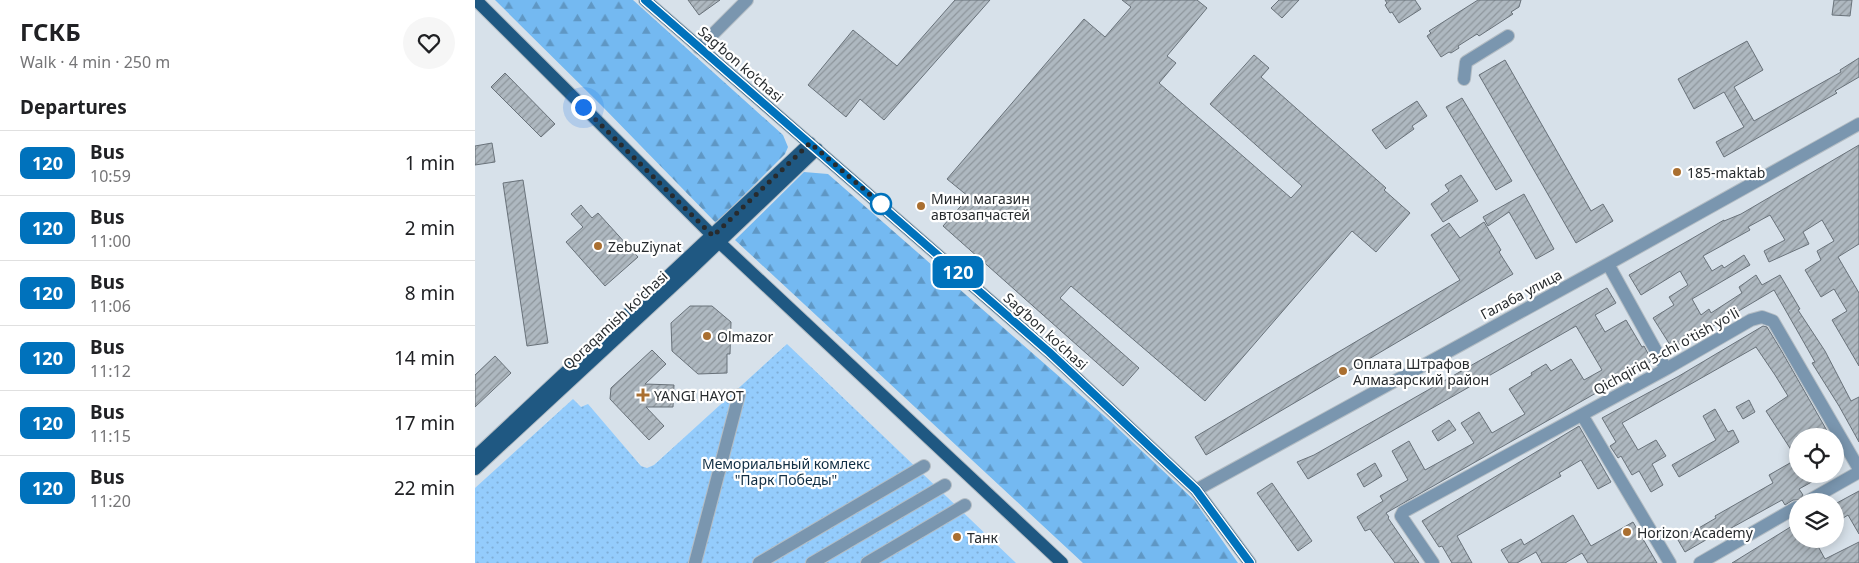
<!DOCTYPE html>
<meta charset="utf-8">
<style>
body{margin:0;font-family:"Noto Sans",sans-serif;background:#f6f6f6;color:#202124;height:100vh;display:flex;flex-direction:column;font-size:19px;white-space:nowrap}
*{box-sizing:border-box;margin:0}
p{font-size:16px;color:#757577}
.icon{flex:none;width:28px;height:28px;fill:none;stroke:currentColor;stroke-width:2;stroke-linecap:round;stroke-linejoin:round}
.map{position:relative;flex:1;overflow:hidden}
.sheet{display:flex;flex-direction:column;background:#fff;width:475px}
.sheet>*{flex:none}
.badge{padding:0 10px;border-radius:8px;font-size:18px;line-height:32px}
.buttons{position:absolute;left:1314px;top:428px;display:grid;gap:10px}
.buttons a{display:grid;place-items:center;width:55px;height:55px;border-radius:50%;background:#fff;box-shadow:0 2px 12px #0003;font-size:25px}
.you{position:absolute;width:25px;height:25px;margin:-12px;border:4px solid #fff;border-radius:50%;background:#1a73e8;box-shadow:0 0 0 8px #1a73e833}
.map>.badge{position:absolute;translate:-50% -50%;box-shadow:0 0 0 2px #fff}
h2{padding:0 20px;font-size:19px;line-height:45px}
.round{display:grid;place-items:center;flex:none;width:52px;height:52px;border-radius:26px;background:#f6f6f6}
.summary{display:flex;align-items:center;justify-content:space-between;height:85px;padding:0 20px}
h1{font-size:24px;font-weight:700;line-height:38px}
ul{padding:0;list-style:none}
li{display:flex;align-items:center;gap:15px;height:65px;padding:0 20px;border-top:1px solid #e0e0e0}
li div{flex:1}
li b{display:block;font-size:19px}
li em{font-style:normal}
li .badge{min-width:55px;font-weight:700;text-align:center}
main{display:flex;flex:1;min-height:0}
.map>svg:first-child{display:block}
.forest{fill:url(#forest-firs)}
.park{fill:url(#park-dots)}
.building{fill:url(#building-hatch);stroke:#69727a}
.lines{fill:none;stroke-linecap:round;stroke-linejoin:round}
.minor-casing{stroke:#b4bdc4;stroke-width:14}
.major-casing{stroke:#b4bdc4;stroke-width:14}
.minor{stroke:#7a96af;stroke-width:12}
.major{stroke:#1f5882;stroke-width:12}
.line-casing{stroke:#fff;stroke-width:11}
.line{stroke:#0072bc;stroke-width:8}
.walk{stroke:#272b2e;stroke-width:5;stroke-dasharray:0 9}
.poi-dot{fill:#aa6f30;stroke:#fff;stroke-width:2}
.stop-dot{fill:#fff;stroke:#0072bc;stroke-width:2.5}
.labels{text-anchor:middle;dominant-baseline:central;stroke-width:4.5;stroke-linejoin:round;paint-order:stroke}
.street-label{font-size:14px;fill:#272b2e;stroke:#fff}
.poi-label{font-size:14px;fill:#272b2e;stroke:#fff;text-anchor:start}
.park-label{font-size:14px;fill:#0f2d43;stroke:#fff}
</style>
<main>
<section class="sheet">
<div class="summary"><div><h1>ГСКБ</h1><p>Walk · 4 min · 250 m</p></div><a class="round"><svg class="icon" aria-label="heart" viewBox="0 0 24 24"><path d="M12 20l-8-8c-3-5 5-10 8-4 3-6 11-1 8 4z"/></svg></a></div>
<h2>Departures</h2>
<ul>
<li><span class="badge" style="background:#0072bc;color:#fff">120</span><div><b>Bus</b><p>10:59</p></div><em>1 min</em></li>
<li><span class="badge" style="background:#0072bc;color:#fff">120</span><div><b>Bus</b><p>11:00</p></div><em>2 min</em></li>
<li><span class="badge" style="background:#0072bc;color:#fff">120</span><div><b>Bus</b><p>11:06</p></div><em>8 min</em></li>
<li><span class="badge" style="background:#0072bc;color:#fff">120</span><div><b>Bus</b><p>11:12</p></div><em>14 min</em></li>
<li><span class="badge" style="background:#0072bc;color:#fff">120</span><div><b>Bus</b><p>11:15</p></div><em>17 min</em></li>
<li><span class="badge" style="background:#0072bc;color:#fff">120</span><div><b>Bus</b><p>11:20</p></div><em>22 min</em></li>
</ul>
</section>
<div class="map">
<svg width="1384" height="563" viewBox="0 0 1384 563">
<defs>
<pattern id="forest-firs" width="22" height="20" patternUnits="userSpaceOnUse" patternTransform="scale(1.25)"><rect width="22" height="20" fill="#74b9f1"/><path d="M5 1l3.5 6h-7zM16 11l3.5 6h-7z" fill="#5f97c4"/></pattern>
<pattern id="park-dots" width="8" height="8" patternUnits="userSpaceOnUse" patternTransform="scale(1.25)"><rect width="8" height="8" fill="#94ccfc"/><path d="M2 2h.1M6 6h.1" fill="none" stroke="#80afd8" stroke-width="1.8" stroke-linecap="round"/></pattern>
<pattern id="building-hatch" width="6" height="6" patternUnits="userSpaceOnUse" patternTransform="scale(1.25)"><rect width="6" height="6" fill="#aeb8c0"/><path d="M-1 1l2-2M0 6l6-6M5 7l2-2" fill="none" stroke="#8e969c"/></pattern>
</defs>
<rect width="100%" height="100%" fill="#d7e1ea"/>
<path class="forest" d="M20 0H158L308 135 313 147 310 154 241 223 125 104Z
M329 172 353 174 635 421 719 500 763 563H608L260 240Z"/>
<path class="park" d="M312 344 541 563H0V488L98 399 106 407 113 404 166 466 172 468 179 465Z"/>
<path class="building" d="M213 0H245L224 15Z
M480 0H515L409 120 385 99 371 117 333 85 378 30 422 66Z
M647 0H722L732 8 692 56 701 63 684 83 816 198 827 186 735 104 779 55 794 68 786 77 911 188 909 190 935 213 901 252 877 231 730 401 596 286 585 298 664 368 648 386 468 226 494 197 472 179 609 19 630 37 656 7Z
M804 0H824L807 18 796 8Z
M910 0H940L946 9 924 23 917 12 915 13 910 5 912 3Z
M1003 0H1046L1044 7 1036 12 1038 14 1004 36 1002 34 983 46 984 48 976 53 974 52 966 57 952 36 956 33 954 31Z
M1359 0H1377L1375 16 1357 15Z
M1272 41 1288 70 1259 87 1279 121 1366 72 1365 70 1384 58V77L1360 91 1362 93 1249 157 1241 142 1269 127 1249 92 1219 109 1203 79Z
M1030 60 1116 211 1128 204 1138 221 1101 243 1004 75Z
M30 73 80 124 66 137 16 87Z
M987 98 1037 181 1021 190 971 107Z
M942 101 952 116 937 126 939 129 911 149 897 130Z
M17 143 20 162 0 165V146Z
M1384 145V244L1363 257 1384 293V366L1357 320 1372 311 1359 289 1346 297 1330 270 1346 260 1342 251 1359 241 1347 220 1328 232 1334 244 1294 262 1289 251 1310 240 1295 215 1273 227 1275 230 1228 256 1237 271 1247 265 1249 268 1269 255 1275 265 1217 299 1226 315 1234 309 1236 313 1267 293 1264 287 1281 275 1287 285 1305 275 1325 309 1323 310 1350 351 1376 401 1384 397V442L1364 406 1337 363 1340 362 1299 290 1218 338 1217 337 1197 348 1178 318 1199 305 1194 297 1213 285 1205 271 1166 295 1154 275 1249 220V221L1266 214Z
M986 175 1003 201 968 222 956 204 974 191 970 185Z
M48 180 73 343 52 346 28 183Z
M1049 194 1079 249 1061 259 1034 212 1013 226 1008 217Z
M106 205 117 218 123 213 163 257 130 286 91 242 108 227 96 214Z
M1009 222 1026 250 1024 252 1038 274 731 455 720 437 985 280 956 235 974 223 985 238Z
M1132 288 1141 303 1120 315 1130 332 1151 320 1167 347 1169 346 1177 361 911 513 914 517 913 518 944 563H920L895 529 890 531 882 517 908 501 905 496 933 480 917 451 934 441 950 470 999 443 986 423 1004 412 1017 433 1050 414 1034 389 1057 375 1056 373 1071 364 1076 371 1096 359 1109 380 1127 370 1101 326 833 479 822 462 839 455Z
M215 306H237L256 322 255 354H252V373L223 374 197 351 196 323Z
M1288 326 1292 327 1306 350 1355 436H1322V474H1351L1324 489 1328 495 1325 500H1318L1310 505 1307 500 1249 532 1248 530 1210 552 1203 540 1241 518 1240 516 1298 483 1294 475 1322 459 1291 411 1313 396 1300 375 1281 347 1147 423 1163 450 1181 440 1191 456 1177 464 1188 485 1176 492 1164 471 1157 475 1146 456 1143 458 1135 446 1141 442 1127 418 1204 376Z
M177 350 191 364 170 384 199 385 198 407H171L189 426 174 440 135 399 136 388Z
M20 356 36 373 0 407V375Z
M1274 400 1280 412 1268 419 1261 407Z
M1240 409 1253 432 1258 430 1264 442 1204 477 1197 465 1241 440 1228 416Z
M974 420 981 430 963 441 957 431Z
M1104 426 1136 482 1123 489 1106 460 1084 473 1086 476 982 536 997 563H977L967 546 964 547 947 521Z
M900 463 907 476 889 487 882 474Z
M797 483 837 541 823 551 782 493Z
M1384 491V534L1373 515 1360 523V504Z
M1098 515 1116 546 1158 522 1182 563H1113L1107 553 1090 563H1067L1061 552 1042 563H1034L1026 550 1046 539 1049 545Z
M1322 523V539H1339L1350 559 1384 542V563H1257Z"/>
<g class="lines">
<defs>
<path id="minor" d="M224 48 272 0
M989 79 991 62 1033 36
M1133 264 1191 369
M1107 415 1195 563
M721 490 1133 264 1384 124
M1333 501 1384 472
M220 563 264 395
M284 563 449 466
M337 563 470 485
M392 563 490 505
M958 563 926 516 928 512 1191 369 1276 320 1287 317 1298 321 1384 469
M1225 563 1322 507"/>
<path id="major" d="M1 0 245 243 587 563
M170 0 574 352 721 490 775 563
M1 456 335 143
M0 469 215 270 342 149"/>
</defs>
<use href="#minor" class="minor-casing"/>
<use href="#major" class="major-casing"/>
<use href="#minor" class="minor"/>
<use href="#major" class="major"/>
</g>
<g class="lines">
<defs>
<path id="line" d="M170 0 574 352 721 490 775 563"/>
</defs>
<use href="#line" class="line-casing"/>
<use href="#line" class="line"/>
<path class="walk" d="M108 107 238 236 335 143 406 204"/>
</g>
<g class="poi-dot">
<circle cx="1202" cy="172" r="5"/>
<circle cx="446" cy="206" r="5"/>
<circle cx="123" cy="246" r="5"/>
<circle cx="232" cy="336" r="5"/>
<circle cx="868" cy="371" r="5"/>
<path d="M165.5 387.5h5v5h5v5h-5v5h-5v-5h-5v-5h5z"/>
<circle cx="1152" cy="532" r="5"/>
<circle cx="482" cy="537" r="5"/>
</g>
<circle class="stop-dot" cx="406" cy="204" r="10"/>
<g class="labels">
<g class="street-label">
<text transform="translate(266 64) rotate(41)">Sag’bon ko’chasi</text>
<text transform="translate(1046 294) rotate(-28)">Галаба улица</text>
<text transform="translate(140 320) rotate(-43)">Qoraqamish ko'chasi</text>
<text transform="translate(571 331) rotate(42)">Sag’bon ko’chasi</text>
<text transform="translate(1191 351) rotate(-29)">Qichqiriq 3-chi o'tish yo'li</text>
</g>
<g class="poi-label">
<text x="1212" y="172">185-maktab</text>
<text x="456" y="198">Мини магазин<tspan x="456" dy="16">автозапчастей</tspan></text>
<text x="133" y="246">ZebuZiynat</text>
<text x="242" y="336">Olmazor</text>
<text x="878" y="363">Оплата Штрафов<tspan x="878" dy="16">Aлмазарский район</tspan></text>
<text x="179" y="395">YANGI HAYOT</text>
<text x="1162" y="532">Horizon Academy</text>
<text x="492" y="537">Танк</text>
</g>
<g class="park-label">
<text x="311" y="463">Мемориальный комлекс<tspan x="311" dy="16">"Парк Победы"</tspan></text>
</g>
</g>
</svg>
<div class="buttons">
<a><svg class="icon" aria-label="locate" viewBox="0 0 24 24"><circle cx="12" cy="12" r="6"/><path d="M12 2v4M12 18v4M2 12h4M18 12h4"/></svg></a>
<a><svg class="icon" aria-label="layers" viewBox="0 0 24 24"><path d="M12 4l9 5-9 5-9-5zM3 14l9 5 9-5"/></svg></a>
</div>
<div class="you" style="left:108px;top:107px"></div>
<b class="badge" style="left:483px;top:272px;background:#0072bc;color:#fff">120</b>
</div>
</main>
